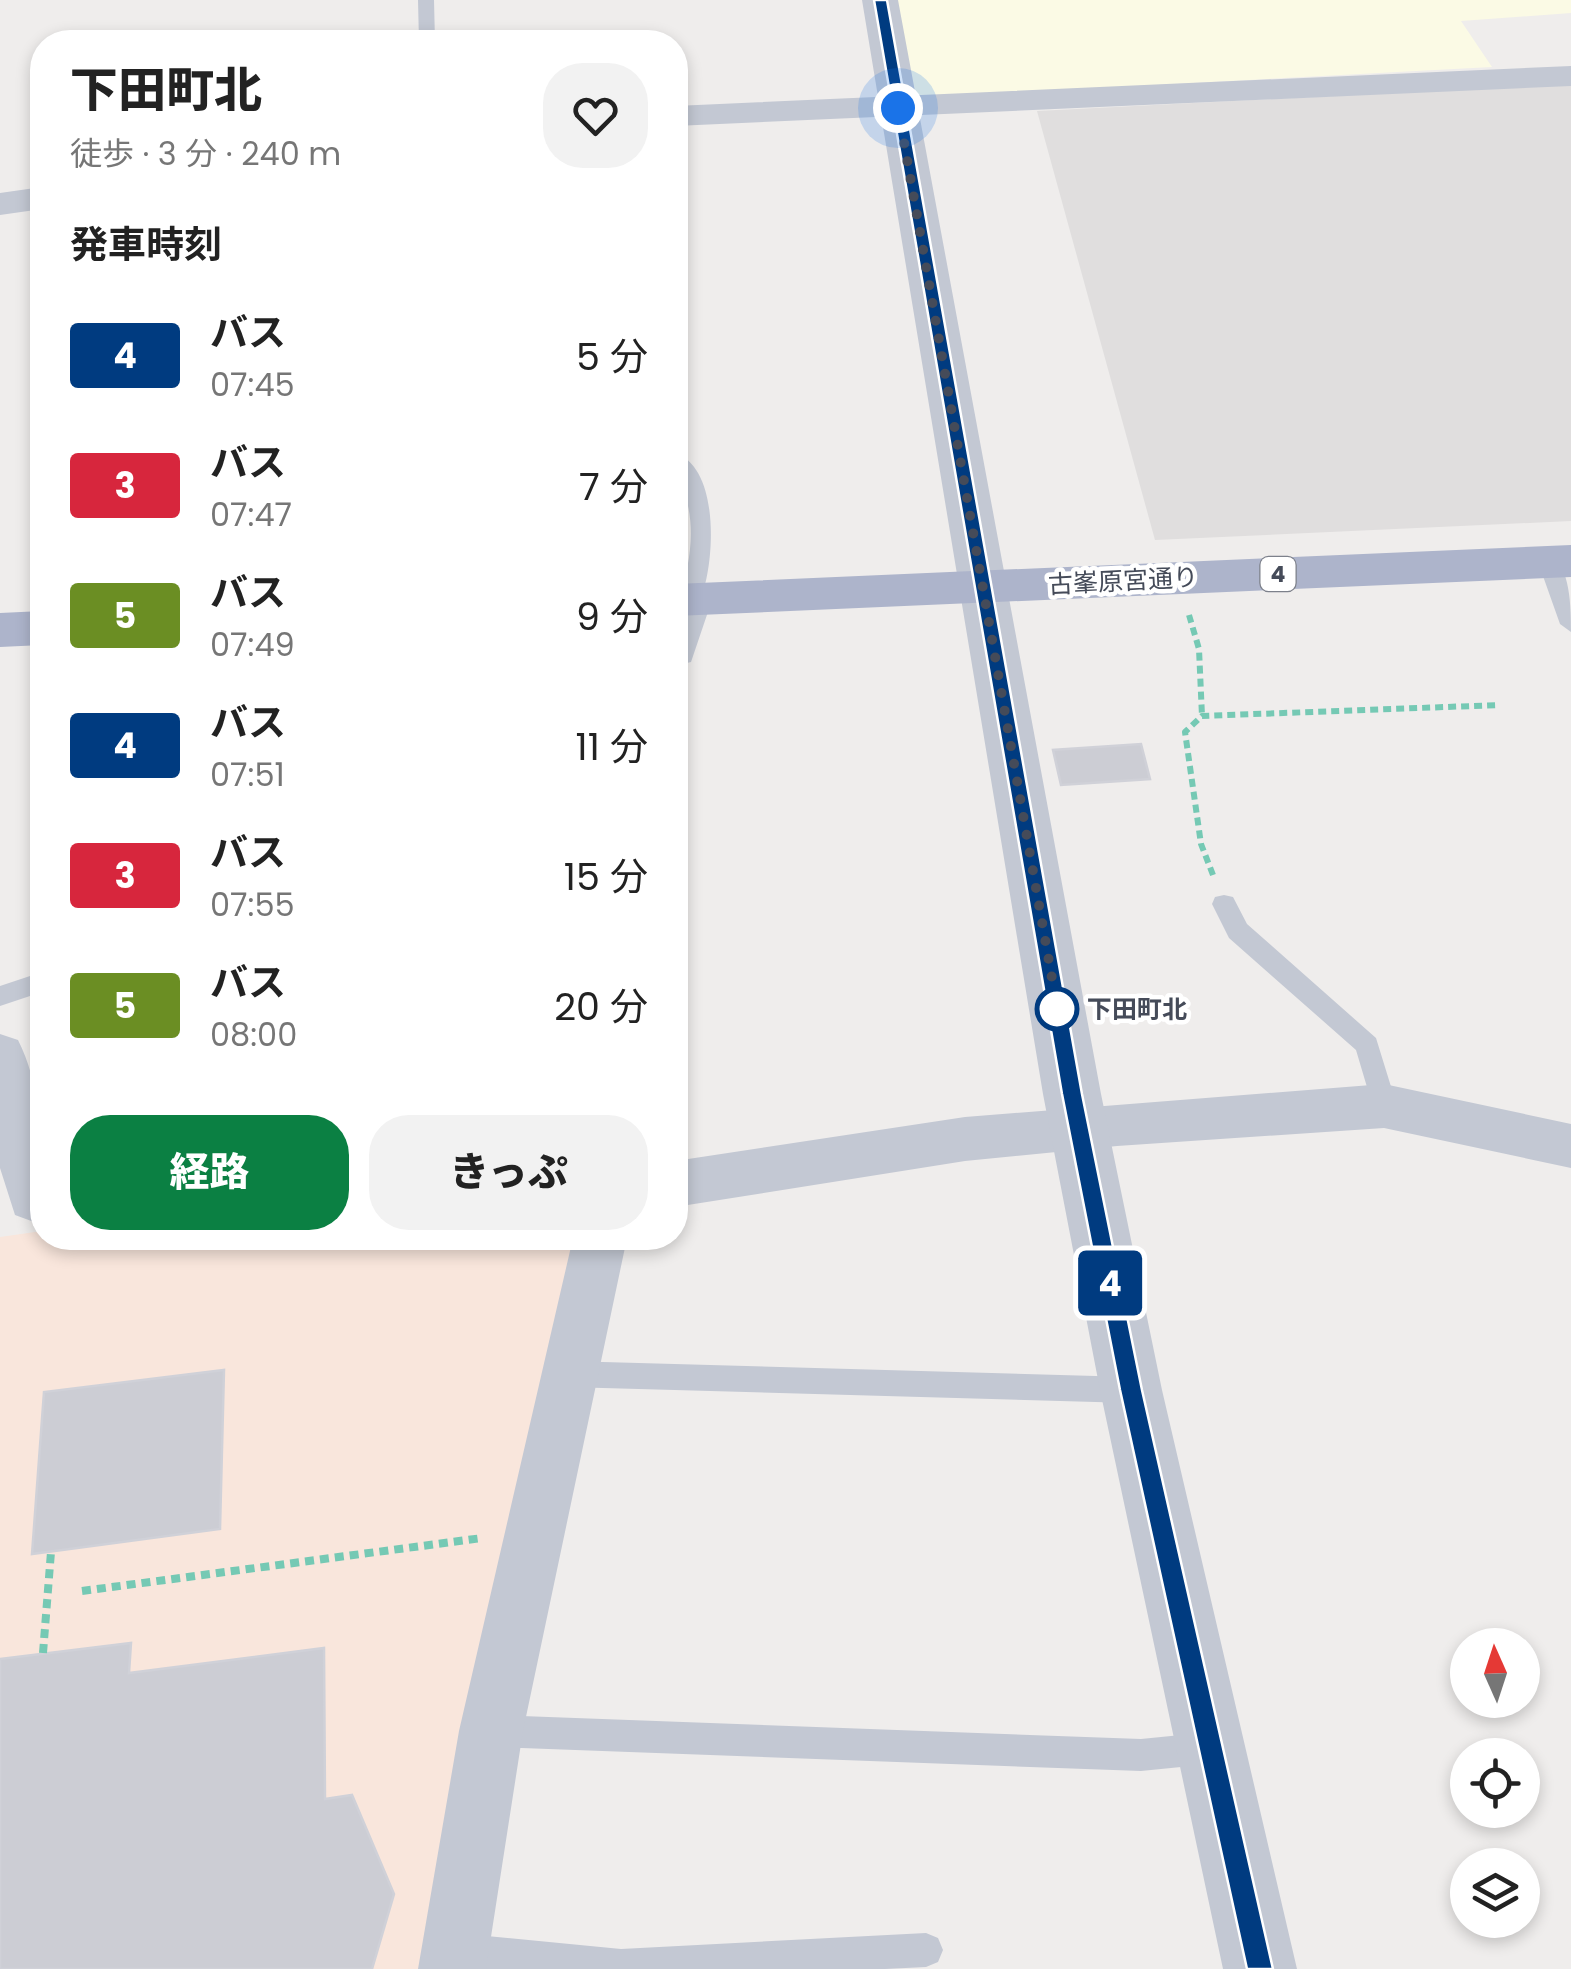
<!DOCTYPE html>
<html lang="ja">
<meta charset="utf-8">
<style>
body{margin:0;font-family:Poppins,"Noto Sans JP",sans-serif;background:#f2f2f2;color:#222;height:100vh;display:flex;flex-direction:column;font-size:38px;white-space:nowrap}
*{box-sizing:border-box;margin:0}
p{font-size:32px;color:#767676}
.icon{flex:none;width:55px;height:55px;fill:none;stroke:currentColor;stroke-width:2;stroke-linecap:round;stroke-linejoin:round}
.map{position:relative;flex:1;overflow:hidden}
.drawer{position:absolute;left:30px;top:30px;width:658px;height:1220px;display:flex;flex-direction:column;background:#fff;border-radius:40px;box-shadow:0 5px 15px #0003}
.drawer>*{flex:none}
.badge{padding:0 20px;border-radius:8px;font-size:35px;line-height:65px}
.needle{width:65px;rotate:357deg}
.controls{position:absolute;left:1450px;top:1628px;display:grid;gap:20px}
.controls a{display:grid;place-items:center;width:90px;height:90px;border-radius:50%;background:#fff;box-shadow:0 5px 15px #0003;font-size:50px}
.you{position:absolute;width:50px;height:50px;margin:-25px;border:8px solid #fff;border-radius:50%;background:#1a73e8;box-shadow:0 0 0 15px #1a73e833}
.map>.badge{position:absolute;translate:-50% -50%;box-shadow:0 0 0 5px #fff}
h2{padding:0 40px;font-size:38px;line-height:90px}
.round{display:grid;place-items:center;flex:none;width:105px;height:105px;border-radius:40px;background:#f2f2f2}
.overview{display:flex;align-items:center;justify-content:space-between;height:170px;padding:0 40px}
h1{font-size:48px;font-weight:800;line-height:75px}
.button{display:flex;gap:20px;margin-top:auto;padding:20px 40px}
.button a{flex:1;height:115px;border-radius:40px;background:#0b8043;color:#fff;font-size:40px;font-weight:800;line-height:115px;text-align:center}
.button a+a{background:#f2f2f2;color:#222}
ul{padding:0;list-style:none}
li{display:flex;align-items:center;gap:30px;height:130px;padding:0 40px}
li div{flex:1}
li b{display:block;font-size:38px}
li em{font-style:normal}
li .badge{min-width:110px;font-weight:700;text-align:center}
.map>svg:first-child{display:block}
.commercial{fill:#fbfae5}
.education{fill:#e0dede}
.medical{fill:#f9e6dc}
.building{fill:#cccdd4;stroke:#d0d1d8;stroke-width:2.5}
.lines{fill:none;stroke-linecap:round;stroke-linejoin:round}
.path-far1{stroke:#75c9b4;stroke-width:6;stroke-dasharray:8 5;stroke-linecap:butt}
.path{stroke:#75c9b4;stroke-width:8;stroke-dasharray:9 6;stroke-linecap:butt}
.service{fill:#c3c8d3;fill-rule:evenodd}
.minor{fill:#c3c8d3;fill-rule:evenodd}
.tertiary{fill:#c3c8d3;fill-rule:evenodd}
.primary{fill:#adb4cb;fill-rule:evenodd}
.line{fill:#003b80;stroke:#fff;stroke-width:2.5}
.walk{stroke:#454b59;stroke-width:10;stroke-dasharray:0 18}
.stop-dot{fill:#fff;stroke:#003b80;stroke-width:5}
.labels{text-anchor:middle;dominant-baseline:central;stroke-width:9;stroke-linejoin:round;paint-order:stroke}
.shield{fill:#fff;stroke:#7d818b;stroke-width:2.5}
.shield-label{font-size:22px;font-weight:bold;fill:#454b59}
.street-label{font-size:25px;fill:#454b59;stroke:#fff}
.stop-label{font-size:25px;font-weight:bold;fill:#454b59;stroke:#fff;text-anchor:start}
</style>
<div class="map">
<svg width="1571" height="1969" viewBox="0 0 1571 1969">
<rect width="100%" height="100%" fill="#efedec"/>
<path class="commercial" d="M895 0H1571V13L1461 21 1492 67 911 98Z"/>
<path class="education" d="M1571 84V521L1155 540 1037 111Z"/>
<path class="medical" d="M42 1231V1238H589L518 1533 431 1969H0V1237Z"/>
<path class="building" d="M1141 744 1150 779 1061 785 1053 750Z
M224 1370 220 1529 32 1554 44 1392Z
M131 1643 129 1673 324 1648 325 1799 352 1795 394 1894 372 1969H0V1659Z"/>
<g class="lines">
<path class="path-far1" d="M1189 615 1199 649 1202 716
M1213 875 1201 844 1185 732 1202 716 1500 705"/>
<path class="path" d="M82 1591 482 1538
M43 1653 51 1552"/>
<path class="service" d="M418 0H434L435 42H419Z
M675 453C722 468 715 571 698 605L690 607 679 600C688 570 695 538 688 506 683 487 675 474 675 453Z
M1549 555C1571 564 1571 610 1571 632L1560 624 1538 562Z
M1224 895 1233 897 1247 924 1376 1038 1397 1106 1393 1114 1384 1117 1375 1114 1356 1050 1229 938 1212 904 1215 897Z
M42 972V992L0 1006V986Z
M567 1361 1131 1377 1141 1381 1145 1390 1141 1399 1131 1403 567 1387 557 1383 553 1374 557 1365Z
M492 1715 1141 1739 1211 1732 1222 1737 1227 1748 1222 1759 1211 1764 1141 1771 492 1747 481 1742 476 1731 481 1720Z
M456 1933 621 1949 926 1933 938 1938 943 1950 938 1962 926 1967 885 1969H478L444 1962 439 1950 444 1938Z"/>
<path class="minor" d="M1571 66V86L675 126V106Z
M42 187V209L0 215V193Z
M690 585 705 590 712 600 691 662 675 666V589Z
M0 1034 18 1040C46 1096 42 1159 42 1219L34 1222 15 1215 0 1168Z
M1384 1084 1571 1124V1168L1384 1128 1117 1146 965 1161 675 1207V1161L965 1117Z
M573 1238H627L523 1731 486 1969H418L459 1731Z"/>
<path class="tertiary" d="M862 0H898L1101 1094 1162 1390 1297 1969H1223L1100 1390 1043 1094Z"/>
<path class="primary" d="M1571 545V577L675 616V584Z
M42 611V645L0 647V613Z"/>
</g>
<path class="line" d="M874 0H887L1082 1094 1142 1390 1273 1969H1247L1120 1390 1062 1094Z"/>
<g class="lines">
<path class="walk" d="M898 108 1059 1018 1057 1009"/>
</g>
<circle class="stop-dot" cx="1057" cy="1009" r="20"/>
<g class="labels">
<rect class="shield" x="1260.5" y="557" width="35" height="34" rx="8"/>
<g class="shield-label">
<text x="1278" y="574">4</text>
</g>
<g class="street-label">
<text transform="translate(1123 581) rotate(-3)">古峯原宮通り</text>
</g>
<g class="stop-label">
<text x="1087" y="1009">下田町北</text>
</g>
</g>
</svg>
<div class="controls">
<a><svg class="needle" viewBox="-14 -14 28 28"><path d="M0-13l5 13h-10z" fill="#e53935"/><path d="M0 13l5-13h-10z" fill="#767676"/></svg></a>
<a><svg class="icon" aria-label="locate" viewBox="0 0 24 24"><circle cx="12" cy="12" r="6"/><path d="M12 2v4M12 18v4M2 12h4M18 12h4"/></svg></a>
<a><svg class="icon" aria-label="layers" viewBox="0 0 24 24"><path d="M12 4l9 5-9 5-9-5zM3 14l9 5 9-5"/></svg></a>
</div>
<div class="you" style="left:898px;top:108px"></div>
<b class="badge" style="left:1110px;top:1283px;background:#003b80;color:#fff">4</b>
<section class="drawer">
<div class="overview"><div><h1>下田町北</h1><p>徒歩 · 3 分 · 240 m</p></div><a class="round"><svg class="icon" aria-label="heart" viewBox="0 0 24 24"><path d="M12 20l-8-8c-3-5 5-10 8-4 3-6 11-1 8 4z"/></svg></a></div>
<h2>発車時刻</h2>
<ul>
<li><span class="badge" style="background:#003b80;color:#fff">4</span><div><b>バス</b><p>07:45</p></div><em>5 分</em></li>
<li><span class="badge" style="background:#d7263d;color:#fff">3</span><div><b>バス</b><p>07:47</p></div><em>7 分</em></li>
<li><span class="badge" style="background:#6b8e23;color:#fff">5</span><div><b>バス</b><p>07:49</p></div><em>9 分</em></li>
<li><span class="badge" style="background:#003b80;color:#fff">4</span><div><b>バス</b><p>07:51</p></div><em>11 分</em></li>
<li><span class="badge" style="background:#d7263d;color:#fff">3</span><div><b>バス</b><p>07:55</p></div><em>15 分</em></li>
<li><span class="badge" style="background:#6b8e23;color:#fff">5</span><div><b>バス</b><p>08:00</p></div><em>20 分</em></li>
</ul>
<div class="button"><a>経路</a><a>きっぷ</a></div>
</section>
</div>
